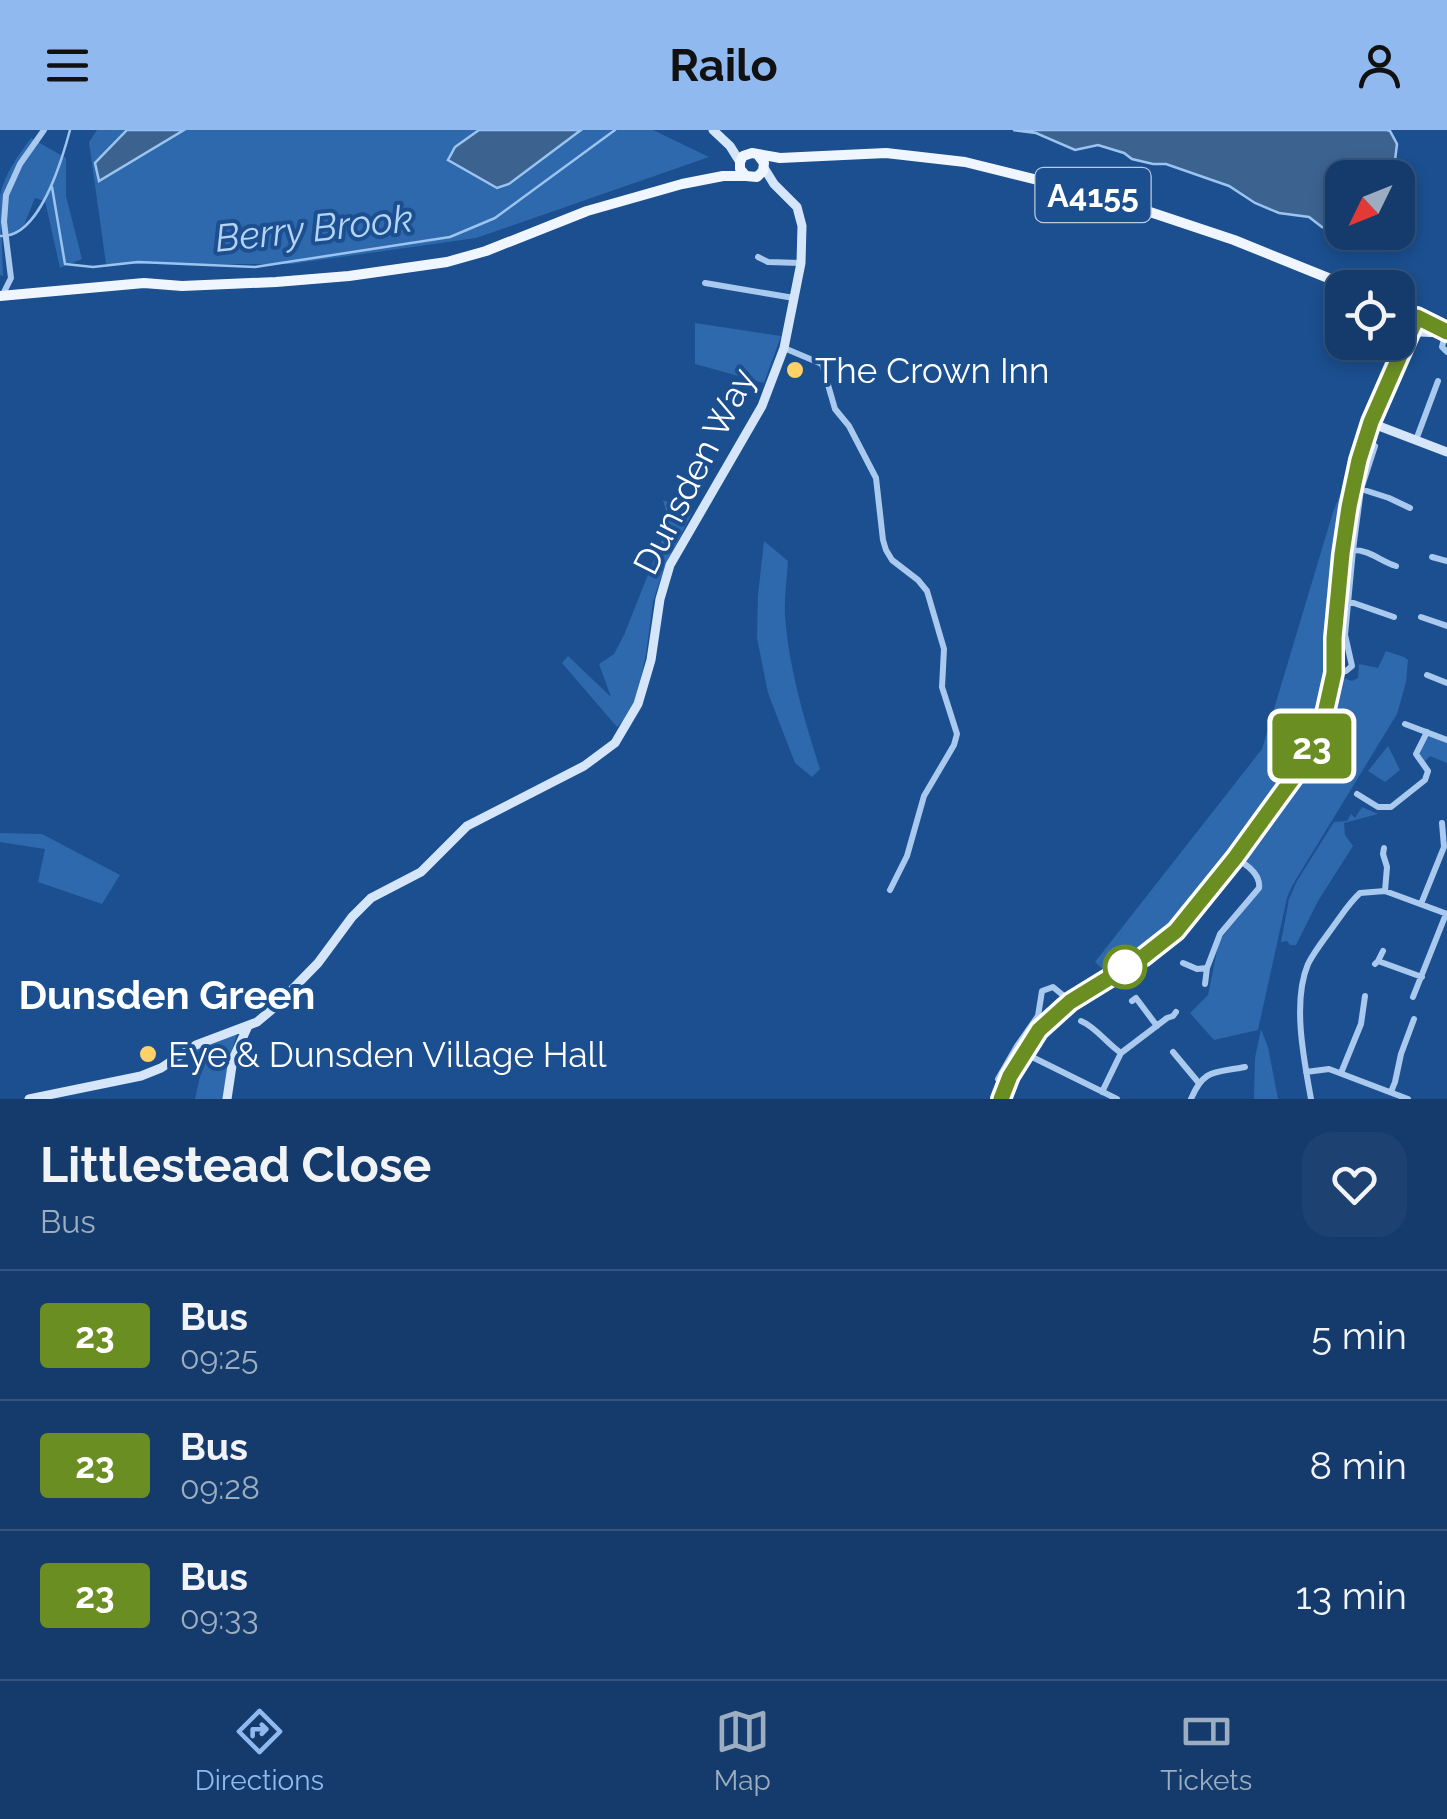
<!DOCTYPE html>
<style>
body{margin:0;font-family:Raleway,sans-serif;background:#1d4271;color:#f1f3f6;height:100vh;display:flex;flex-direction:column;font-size:38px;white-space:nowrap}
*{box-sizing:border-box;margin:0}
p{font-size:32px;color:#9dadc1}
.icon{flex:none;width:55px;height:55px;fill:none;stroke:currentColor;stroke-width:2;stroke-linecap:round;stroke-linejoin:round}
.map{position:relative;height:969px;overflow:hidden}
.sheet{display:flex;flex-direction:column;background:#143b6b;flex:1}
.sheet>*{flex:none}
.badge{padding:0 20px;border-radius:8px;font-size:35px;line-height:65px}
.needle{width:65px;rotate:227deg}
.tools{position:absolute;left:1325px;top:30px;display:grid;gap:20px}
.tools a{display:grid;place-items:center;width:90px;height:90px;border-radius:20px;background:#143b6b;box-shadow:0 5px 15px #0003,0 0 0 2px #33557e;font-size:50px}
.map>.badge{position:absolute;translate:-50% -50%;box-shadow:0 0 0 5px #fff}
.round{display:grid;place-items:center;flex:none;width:105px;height:105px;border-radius:30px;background:#1d4271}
.summary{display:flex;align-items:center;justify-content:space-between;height:170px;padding:0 40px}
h1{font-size:48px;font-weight:700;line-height:75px}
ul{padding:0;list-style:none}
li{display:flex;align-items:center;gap:30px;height:130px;padding:0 40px;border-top:2px solid #33557e}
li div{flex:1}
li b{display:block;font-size:38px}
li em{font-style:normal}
li .badge{min-width:110px;font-weight:700;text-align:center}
header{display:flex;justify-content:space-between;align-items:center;height:130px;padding:0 40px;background:#90b9f0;color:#111;font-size:45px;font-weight:700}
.tabs{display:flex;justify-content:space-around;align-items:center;height:140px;border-top:2px solid #33557e;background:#143b6b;font-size:28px;color:#9dadc1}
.tabs a{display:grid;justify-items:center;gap:5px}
.tabs .current{color:#90b9f0}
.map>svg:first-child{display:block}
.green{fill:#2e69ad}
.water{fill:#3c6290;stroke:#9cc4f0;stroke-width:2.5}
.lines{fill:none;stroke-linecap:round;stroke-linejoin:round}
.stream{stroke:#9cc4f0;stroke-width:2.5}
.street{stroke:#a9c9ee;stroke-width:6}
.secondary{stroke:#d6e6fa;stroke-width:9}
.primary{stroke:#f0f6ff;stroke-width:10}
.line-casing{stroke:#fff;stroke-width:22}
.line{stroke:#6b8e23;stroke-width:15}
.poi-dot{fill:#ffd166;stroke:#1b4f8f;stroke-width:4}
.stop-dot{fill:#fff;stroke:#6b8e23;stroke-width:5}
.labels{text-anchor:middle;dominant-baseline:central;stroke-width:8;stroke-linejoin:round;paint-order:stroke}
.shield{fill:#1b4f8f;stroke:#bbcadd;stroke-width:2.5}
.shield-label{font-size:32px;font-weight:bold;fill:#fff}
.poi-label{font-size:35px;fill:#fff;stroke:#1b4f8f;text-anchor:start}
.street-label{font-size:35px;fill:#fff;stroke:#1b4f8f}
.water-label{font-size:38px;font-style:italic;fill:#b5d3f5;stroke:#1b4f8f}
.quarter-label{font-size:40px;font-weight:bold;fill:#fff;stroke:#1b4f8f}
</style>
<header><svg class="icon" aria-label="menu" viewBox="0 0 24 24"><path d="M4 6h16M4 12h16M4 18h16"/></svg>Railo<svg class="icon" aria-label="person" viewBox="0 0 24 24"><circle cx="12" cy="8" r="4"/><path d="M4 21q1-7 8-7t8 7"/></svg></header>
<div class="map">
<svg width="1447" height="969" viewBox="0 0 1447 969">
<rect width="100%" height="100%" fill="#1b4f8f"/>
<path class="green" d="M97 0H653L709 27 476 108 291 134H106L89 12Z
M31 8 66 28V66L82 129 60 138 45 71 35 68 24 95 9 105 1 91 3 146 0 145V65C6 42 17 27 31 8Z
M695 193 781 206 764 253 695 234Z
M1347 348 1337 416 1331 527 1316 596 1287 651 1222 738 1174 797 1136 827 1107 843 1095 832 1262 619 1333 382Z
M663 370 692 383 664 438 653 472 646 524 634 580 617 597 562 533 568 526 611 567 599 534 614 524 624 505 669 392Z
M764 411 788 431C787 449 784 468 785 486 789 539 804 589 820 639L812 647 795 633 768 563 757 508 758 465Z
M1386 521 1404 527 1408 530 1406 552 1397 584 1292 756 1287 768 1258 900 1214 910 1190 883 1208 865 1219 811 1261 759 1259 744 1243 728 1244 721 1298 652 1330 593 1338 546 1352 551 1358 548 1359 534 1378 538Z
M1431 604 1447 610V633L1430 626 1424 632 1419 625 1427 607Z
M1388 616 1400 640 1385 652 1368 641Z
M1362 677 1378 684 1344 693 1345 705 1353 716 1318 771 1296 815H1290L1287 811 1281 812 1289 769 1297 751 1334 692 1347 691 1351 684 1355 688Z
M0 703 42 704 120 745 102 774 38 752 45 719 0 712Z
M1261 899 1268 917 1278 969H1254L1255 928Z
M235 902 237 904 228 932 223 969H195L201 942 195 930V921Z"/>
<path class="water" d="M127 0H184L99 51 95 33Z
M479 0H581L509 54 497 58 448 30 455 17Z
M1013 0H1387L1390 1 1397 14 1393 47 1342 48V102L1347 103 1322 97 1309 87 1279 83 1255 73 1229 56 1166 34H1153L1132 29 1124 23 1098 15 1075 20 1036 3Z"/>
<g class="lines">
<path class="stream" d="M52 57 65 134 93 137 138 132 255 137 450 107 495 88 615 0
M0 106C39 109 62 30 70 0"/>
<path class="street" d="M758 127 768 132 801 133
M705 153 794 168
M3 164 11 148 4 92 6 65 20 34 44 0
M1446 201 1442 217 1447 222
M784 218 822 234 835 279 849 296 876 348 883 410 886 420 892 430 918 450 927 461 944 519 942 557 957 604 954 615 924 666 907 726 890 760
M1416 310 1438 251
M1361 359 1389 368 1410 378
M1353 420C1370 420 1380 431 1396 436
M1432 427 1447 431
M1348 471 1394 487
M1421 487 1447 496
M1334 543 1346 541 1352 536 1345 505 1353 420 1361 359 1375 316
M1427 545 1447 553
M1405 594 1447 610
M1357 664 1378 677H1391L1425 650 1428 641 1416 624 1427 602
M1384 718 1383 724 1387 737 1385 761
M1421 774 1444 717 1442 693
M1378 831 1383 821
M1183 833 1197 839 1207 838
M1375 834 1378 831 1422 847
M1205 854 1207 838 1220 804 1259 758C1261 744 1246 734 1235 728
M1413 867 1446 784
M1132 871 1136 868 1157 896
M1081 891C1096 897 1107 914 1121 923
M1173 922 1198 952
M1024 923 1117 969
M1306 942 1329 939 1408 969
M1341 943 1361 894 1365 866
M998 949 1017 916 1038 886 1042 861 1053 857 1070 871
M1102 962 1121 923 1167 888 1173 886 1176 882
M1391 962 1395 952 1401 924 1414 889
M1191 969C1204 938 1215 943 1245 937
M1311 969C1304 930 1292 872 1308 834 1315 820 1326 807 1335 794 1343 783 1350 772 1360 763L1385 761 1447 784"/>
<path class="secondary" d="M713 0 730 16 740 32
M1410 203C1422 200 1433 205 1446 201
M1371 293 1447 322
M29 969 141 946 161 938 196 915 257 892 275 877 318 833 352 787 371 768 421 742 467 696 584 636 615 613 638 574 651 530 660 469 670 435 762 276 784 218 801 133 802 96 797 77 774 54 764 38
M227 969 233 929 248 896
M1001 969 1010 945 1039 900 1070 871 1160 815 1186 791 1289 657 1304 633 1323 588 1334 543V508L1342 424 1349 377 1359 329 1371 293 1417 187"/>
<path class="primary" d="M758 25 764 33 763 41 757 47 746 46 740 39V32L743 26 752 23 780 28 886 23 965 32 1078 60 1132 76 1234 110 1353 158
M0 166 144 153 182 156 276 152 349 146 447 132 486 121 587 81 682 54 723 46H746
M1398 178 1447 202"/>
</g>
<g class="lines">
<defs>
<path id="line" d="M1001 969 1010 946 1039 900 1070 872 1143 827 1176 801 1235 728 1304 633 1324 588 1334 543V508L1342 424 1349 377 1359 330 1371 292 1417 187 1447 202"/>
</defs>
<use href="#line" class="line-casing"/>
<use href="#line" class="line"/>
</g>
<g class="poi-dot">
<circle cx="795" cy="240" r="10"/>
<circle cx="148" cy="924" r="10"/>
</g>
<circle class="stop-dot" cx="1125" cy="837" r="20"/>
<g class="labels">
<rect class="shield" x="1035.5" y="38" width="115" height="54" rx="8"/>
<g class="shield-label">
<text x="1093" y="65">A4155</text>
</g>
<g class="poi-label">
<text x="815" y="240">The Crown Inn</text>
<text x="168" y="924">Eye &amp; Dunsden Village Hall</text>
</g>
<g class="street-label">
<text transform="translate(694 341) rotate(-63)">Dunsden Way</text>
</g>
<g class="water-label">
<text transform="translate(314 98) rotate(-6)">Berry Brook</text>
</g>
<g class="quarter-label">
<text x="167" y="864">Dunsden Green</text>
</g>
</g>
</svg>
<div class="tools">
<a><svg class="needle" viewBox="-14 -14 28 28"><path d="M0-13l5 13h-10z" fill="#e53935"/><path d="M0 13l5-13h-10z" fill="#9dadc1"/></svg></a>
<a><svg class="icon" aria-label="locate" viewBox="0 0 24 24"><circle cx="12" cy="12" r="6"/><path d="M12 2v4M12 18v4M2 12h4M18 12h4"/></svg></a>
</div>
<b class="badge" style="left:1312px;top:616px;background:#6b8e23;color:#fff">23</b>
</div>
<section class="sheet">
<div class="summary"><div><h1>Littlestead Close</h1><p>Bus</p></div><a class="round"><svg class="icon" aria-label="heart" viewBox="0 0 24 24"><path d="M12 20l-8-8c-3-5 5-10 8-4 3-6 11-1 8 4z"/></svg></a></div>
<ul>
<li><span class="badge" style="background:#6b8e23;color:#fff">23</span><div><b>Bus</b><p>09:25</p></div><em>5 min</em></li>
<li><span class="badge" style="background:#6b8e23;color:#fff">23</span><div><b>Bus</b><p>09:28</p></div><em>8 min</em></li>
<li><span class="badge" style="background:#6b8e23;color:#fff">23</span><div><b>Bus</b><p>09:33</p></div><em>13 min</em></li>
</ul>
</section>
<nav class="tabs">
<a class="current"><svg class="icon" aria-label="directions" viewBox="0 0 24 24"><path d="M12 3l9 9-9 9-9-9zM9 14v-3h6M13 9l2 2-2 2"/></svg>Directions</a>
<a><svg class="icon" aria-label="map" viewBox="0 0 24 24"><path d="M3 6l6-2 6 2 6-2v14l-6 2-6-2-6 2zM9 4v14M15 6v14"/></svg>Map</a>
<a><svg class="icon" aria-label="tickets" viewBox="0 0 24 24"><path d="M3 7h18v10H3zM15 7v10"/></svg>Tickets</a>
</nav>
